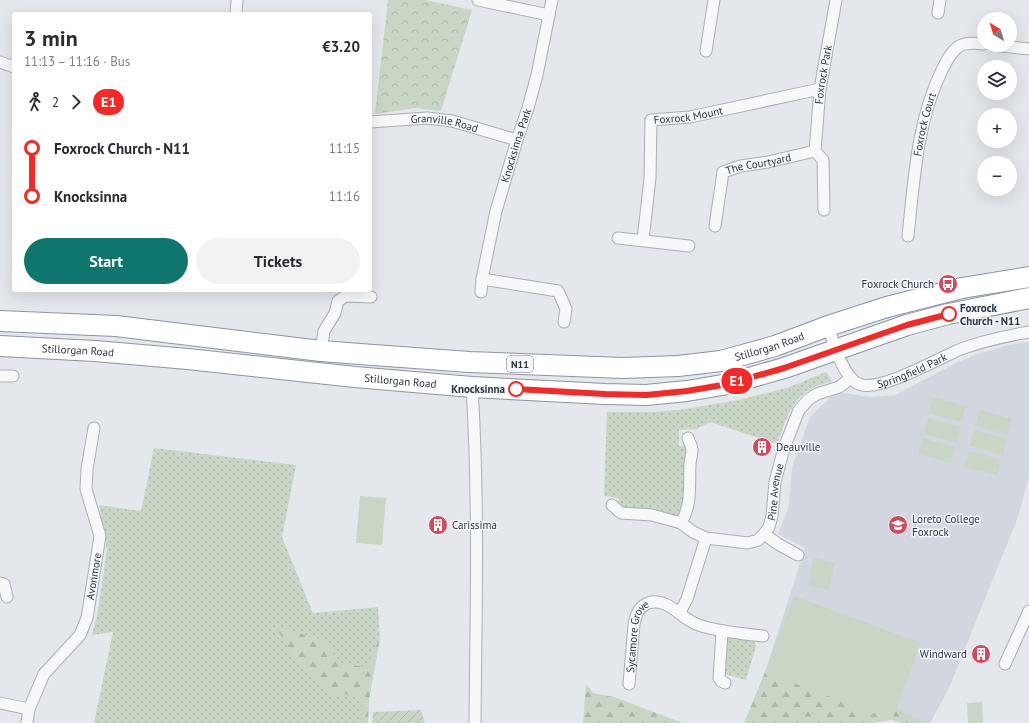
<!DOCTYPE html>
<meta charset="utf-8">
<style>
body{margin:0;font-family:"PT Sans",sans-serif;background:#f2f2f3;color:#2b2b33;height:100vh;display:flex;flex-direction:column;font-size:15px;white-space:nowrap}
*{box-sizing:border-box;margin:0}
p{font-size:13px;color:#7c7c81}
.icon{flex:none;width:22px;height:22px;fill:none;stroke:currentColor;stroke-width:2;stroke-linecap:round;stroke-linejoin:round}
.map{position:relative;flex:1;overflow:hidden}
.sheet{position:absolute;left:12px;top:12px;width:360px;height:280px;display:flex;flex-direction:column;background:#fff;border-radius:4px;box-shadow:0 4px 16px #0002}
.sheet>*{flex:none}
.badge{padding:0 8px;border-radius:13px;font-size:14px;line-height:26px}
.needle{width:26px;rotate:322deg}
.tools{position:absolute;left:977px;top:12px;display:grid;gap:8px}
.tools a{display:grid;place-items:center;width:40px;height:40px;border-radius:50%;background:#fff;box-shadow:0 4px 16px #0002;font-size:20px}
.map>.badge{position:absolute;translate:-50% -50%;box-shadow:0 0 0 2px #fff}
.legs{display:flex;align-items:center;gap:6px;height:44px;padding:0 12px;font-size:13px}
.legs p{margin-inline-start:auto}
.headline{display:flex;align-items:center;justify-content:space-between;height:68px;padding:0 12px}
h1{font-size:22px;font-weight:800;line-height:30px}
.cta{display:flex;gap:8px;margin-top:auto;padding:8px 12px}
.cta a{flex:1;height:46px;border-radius:24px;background:#0f766e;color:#fff;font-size:16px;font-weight:800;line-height:46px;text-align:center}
.cta a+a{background:#f2f2f3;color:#2b2b33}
ul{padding:0 12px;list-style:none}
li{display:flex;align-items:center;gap:14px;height:48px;font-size:15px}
li i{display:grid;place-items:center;width:6px;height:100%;margin:0 5px;background:currentColor}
li i::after{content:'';width:10px;height:10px;margin:-5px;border:3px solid;border-radius:50%;background:#fff}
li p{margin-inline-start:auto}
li:first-child i{background:linear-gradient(#0000 50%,currentColor 0)}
li:last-child i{background:linear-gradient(currentColor 50%,#0000 0)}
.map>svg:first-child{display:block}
.built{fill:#d2d6de}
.grass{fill:url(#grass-dots)}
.forest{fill:url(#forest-firs)}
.park{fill:url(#park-crowns)}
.garden{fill:url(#garden-furrows)}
.pitch{fill:#c9d6c5}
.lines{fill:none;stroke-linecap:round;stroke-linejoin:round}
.street-casing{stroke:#a9aeb7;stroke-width:13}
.highway-casing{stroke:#8b94a3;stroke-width:22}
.street{stroke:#f7f8fa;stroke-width:11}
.highway{stroke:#fff;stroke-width:20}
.line-1-casing{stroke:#fff;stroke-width:9}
.line-1{stroke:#f52a26;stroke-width:6}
.stop-1-dot{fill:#fff;stroke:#f52a26;stroke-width:2}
.labels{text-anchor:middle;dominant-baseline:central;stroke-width:3;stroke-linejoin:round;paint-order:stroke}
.shield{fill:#f4f6f9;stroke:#676e7b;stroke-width:1}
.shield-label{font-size:10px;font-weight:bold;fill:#2b3445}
.street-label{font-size:11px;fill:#2b3445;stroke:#f4f6f9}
.poi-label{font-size:11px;fill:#2b3445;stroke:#f4f6f9;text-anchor:start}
.stop-label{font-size:11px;font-weight:bold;fill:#2b3445;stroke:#f4f6f9;text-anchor:start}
</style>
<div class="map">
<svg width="1029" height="723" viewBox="0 0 1029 723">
<defs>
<pattern id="grass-dots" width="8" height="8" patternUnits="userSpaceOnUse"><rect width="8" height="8" fill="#c9d6c5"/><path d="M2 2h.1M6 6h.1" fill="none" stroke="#adb8ab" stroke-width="1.8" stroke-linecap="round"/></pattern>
<pattern id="forest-firs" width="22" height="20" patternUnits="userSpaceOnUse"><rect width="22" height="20" fill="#c9d6c5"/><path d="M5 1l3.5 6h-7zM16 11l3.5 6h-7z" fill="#adb8ab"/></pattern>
<pattern id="park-crowns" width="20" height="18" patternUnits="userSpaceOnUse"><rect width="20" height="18" fill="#c9d6c5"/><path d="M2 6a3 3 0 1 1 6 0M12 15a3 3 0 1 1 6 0" fill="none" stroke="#adb8ab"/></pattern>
<pattern id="garden-furrows" width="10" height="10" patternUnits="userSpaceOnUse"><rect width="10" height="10" fill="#c9d6c5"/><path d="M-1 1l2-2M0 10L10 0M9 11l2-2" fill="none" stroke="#adb8ab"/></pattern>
</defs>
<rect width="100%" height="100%" fill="#e4e7ec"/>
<path class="built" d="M1029 342V476L1018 517 949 688 930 723H901L765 672 805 548 778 534 789 506 792 467 810 417 836 392 870 397 895 395 956 363 977 354 1009 345Z"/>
<path class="grass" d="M826 372 832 381C793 391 790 409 777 444L710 422 697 429 679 430V446H687L684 507 679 516H675L619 508 618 506 619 498 604 496 607 412H652L679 410 739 400 787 388Z
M154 448 296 465 282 537 313 613 378 607 380 638 369 699 368 723H94L113 632 92 635 98 611 107 550 99 505 141 511Z
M733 635 754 639 756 646 746 680 724 674 726 639Z"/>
<path class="forest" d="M276 627 324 640 340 663 366 667 380 638 369 699 368 723H357L362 715V700L345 694 334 695 299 666Z
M765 672 857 706 896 707 925 723H901L892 720 871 723H744Z
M586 684 593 693 614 697 683 723H583Z"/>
<path class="park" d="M388 0H425L472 10 441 111 416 108 375 114Z"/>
<path class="garden" d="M421 710 425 723H372L373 712Z"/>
<path class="pitch" d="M933 397 966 406 961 422 929 413Z
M980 410 1012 419 1008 435 975 426Z
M928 418 961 427 957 443 924 434Z
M975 430 1007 439 1003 455 970 446Z
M922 438 955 447 951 463 918 454Z
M969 451 1001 460 997 475 964 467Z
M360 496 386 498 382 545 356 543Z
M814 558 835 563 829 590 808 586Z
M794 596 921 643 892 720 765 672Z
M982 702 983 723H968L967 703Z"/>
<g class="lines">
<defs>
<g id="street">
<path d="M478 0 549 15"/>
<path d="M938 13 940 0"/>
<path d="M236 14 237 0"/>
<path d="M992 45 1029 49"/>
<path d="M706 51 714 0"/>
<path d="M0 62 14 67"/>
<path id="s1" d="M370 122 427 118 452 121 517 140"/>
<path id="s2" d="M824 210 823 160 815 151 820 89 836 0"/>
<path id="s3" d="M715 226 723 172 741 166 768 162 815 151"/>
<path id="s4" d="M908 236C914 180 917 121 942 70 946 62 950 53 958 47 965 42 975 43 984 44"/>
<path d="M618 238 689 246"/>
<path id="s5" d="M643 240 650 178 651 120 690 117 820 89"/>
<path d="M482 279 558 291 566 309 564 322"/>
<path id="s6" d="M481 292 482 279 496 211 517 140 528 108 537 75 552 0"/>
<path id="s7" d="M828 326C833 341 843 378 859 384 879 393 939 358 961 349 983 341 1006 336 1029 332"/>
<path d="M321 351 324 331 335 313 338 301 344 297 348 296 371 297"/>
<path d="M0 376H13"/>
<path d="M472 387C479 499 476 611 475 723"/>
<path id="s8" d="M612 505 621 513 652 515 681 523 693 532 706 538 748 543 758 540 764 534 769 527 772 516 775 482 784 448 799 410 809 399 817 394 839 387 851 378"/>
<path d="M681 523C692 505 689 485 690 465 690 460 692 455 692 450 692 446 689 442 688 438"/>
<path d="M764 534 778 544 798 555"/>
<path d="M0 583 4 584 7 597"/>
<path d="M680 612 687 599 706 538"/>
<path d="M722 632 719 678 721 681 725 683"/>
<path d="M1005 664 1029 611"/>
<path id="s9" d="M629 684 634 624C636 615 638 607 648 603 667 597 679 616 694 623 697 625 702 626 705 627 724 632 743 634 763 636"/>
<path d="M0 703 29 709"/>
<path id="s10" d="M27 723 29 709 44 674 80 635 87 618 100 536 86 489 87 469 94 428"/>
</g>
<g id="highway">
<path id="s11" d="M0 321 116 326 321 351 360 354 469 362 623 368 678 366 721 361 775 346 828 326 887 307 962 288 1029 277"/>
<path id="s12" d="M0 346 95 351 188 359 355 377 472 387 605 394 646 395 687 391 728 384 784 368 907 325 948 314 1029 298"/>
</g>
</defs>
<use href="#street" class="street-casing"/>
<use href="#highway" class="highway-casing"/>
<use href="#street" class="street"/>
<use href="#highway" class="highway"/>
</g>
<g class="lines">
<defs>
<path id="line-1" d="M516 389 605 394 646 395 687 391 728 384 784 368 907 325 949 314"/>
</defs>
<use href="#line-1" class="line-1-casing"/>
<use href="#line-1" class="line-1"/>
</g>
<defs>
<symbol id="bus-disc" viewBox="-11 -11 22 22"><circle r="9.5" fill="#d1495b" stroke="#f4f6f9"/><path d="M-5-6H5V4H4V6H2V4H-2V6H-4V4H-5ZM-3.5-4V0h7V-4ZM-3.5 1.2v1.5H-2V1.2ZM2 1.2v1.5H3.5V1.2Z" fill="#fff"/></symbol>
<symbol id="building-disc" viewBox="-11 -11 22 22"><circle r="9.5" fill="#d1495b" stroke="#f4f6f9"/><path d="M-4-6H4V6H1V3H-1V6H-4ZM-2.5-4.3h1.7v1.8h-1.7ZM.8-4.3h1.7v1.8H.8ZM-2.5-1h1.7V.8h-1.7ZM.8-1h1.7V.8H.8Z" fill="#fff"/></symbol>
<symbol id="school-disc" viewBox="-11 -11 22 22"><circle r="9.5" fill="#d1495b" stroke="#f4f6f9"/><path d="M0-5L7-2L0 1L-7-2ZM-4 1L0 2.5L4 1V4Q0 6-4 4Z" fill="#fff"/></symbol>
</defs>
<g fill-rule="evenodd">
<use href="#bus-disc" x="937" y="273" width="22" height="22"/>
<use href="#building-disc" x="751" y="436" width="22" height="22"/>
<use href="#building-disc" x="427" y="514" width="22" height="22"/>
<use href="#school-disc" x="887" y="514" width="22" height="22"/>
<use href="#building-disc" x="970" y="643" width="22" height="22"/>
</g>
<g class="stop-1-dot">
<circle cx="949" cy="314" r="7"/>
<circle cx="516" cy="389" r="7"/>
</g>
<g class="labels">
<rect class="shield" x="507" y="356" width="26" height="16" rx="3"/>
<g class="shield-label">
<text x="520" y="364">N11</text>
</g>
<g class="street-label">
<text stroke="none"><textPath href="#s2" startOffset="139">Foxrock Park</textPath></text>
<text stroke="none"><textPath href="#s5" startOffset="158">Foxrock Mount</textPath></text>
<text stroke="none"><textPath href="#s1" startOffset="75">Granville Road</textPath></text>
<text stroke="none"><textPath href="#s4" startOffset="113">Foxrock Court</textPath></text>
<text stroke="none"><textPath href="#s6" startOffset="151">Knocksinna Park</textPath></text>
<text stroke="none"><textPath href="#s3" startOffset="91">The Courtyard</textPath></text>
<text stroke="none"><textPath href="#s11" startOffset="774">Stillorgan Road</textPath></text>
<text stroke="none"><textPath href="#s12" startOffset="78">Stillorgan Road</textPath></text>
<text stroke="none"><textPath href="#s7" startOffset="123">Springfield Park</textPath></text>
<text stroke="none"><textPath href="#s12" startOffset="402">Stillorgan Road</textPath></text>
<text stroke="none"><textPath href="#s8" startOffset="208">Pine Avenue</textPath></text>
<text stroke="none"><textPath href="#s10" startOffset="166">Avonmore</textPath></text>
<text stroke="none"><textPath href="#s9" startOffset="49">Sycamore Grove</textPath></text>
</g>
<g class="poi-label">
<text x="934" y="284" text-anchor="end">Foxrock Church</text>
<text x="776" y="447">Deauville</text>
<text x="912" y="519">Loreto College<tspan x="912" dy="13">Foxrock</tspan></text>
<text x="452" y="525">Carissima</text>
<text x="967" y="654" text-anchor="end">Windward</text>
</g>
<g class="stop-label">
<text x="960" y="308">Foxrock<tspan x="960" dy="13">Church - N11</tspan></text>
<text x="505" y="389" text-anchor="end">Knocksinna</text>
</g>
</g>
</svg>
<div class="tools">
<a><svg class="needle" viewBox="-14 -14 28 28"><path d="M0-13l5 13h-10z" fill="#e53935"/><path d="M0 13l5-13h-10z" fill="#7c7c81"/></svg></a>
<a><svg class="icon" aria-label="layers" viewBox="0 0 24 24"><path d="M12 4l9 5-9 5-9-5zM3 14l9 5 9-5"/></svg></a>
<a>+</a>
<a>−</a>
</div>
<b class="badge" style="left:737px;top:381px;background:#f52a26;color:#fff">E1</b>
<section class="sheet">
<div class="headline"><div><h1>3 min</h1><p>11:13 – 11:16 · Bus</p></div><b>€3.20</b></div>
<div class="legs"><svg class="icon" aria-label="walk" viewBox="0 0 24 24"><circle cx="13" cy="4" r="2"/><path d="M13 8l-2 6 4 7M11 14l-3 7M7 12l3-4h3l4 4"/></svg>2<svg class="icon" aria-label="forward" viewBox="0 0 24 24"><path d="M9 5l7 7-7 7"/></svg><b class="badge" style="background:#f52a26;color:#fff">E1</b></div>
<ul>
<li><i style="color:#f52a26"></i><b>Foxrock Church - N11</b><p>11:15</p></li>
<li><i style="color:#f52a26"></i><b>Knocksinna</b><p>11:16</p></li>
</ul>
<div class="cta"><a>Start</a><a>Tickets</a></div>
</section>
</div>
